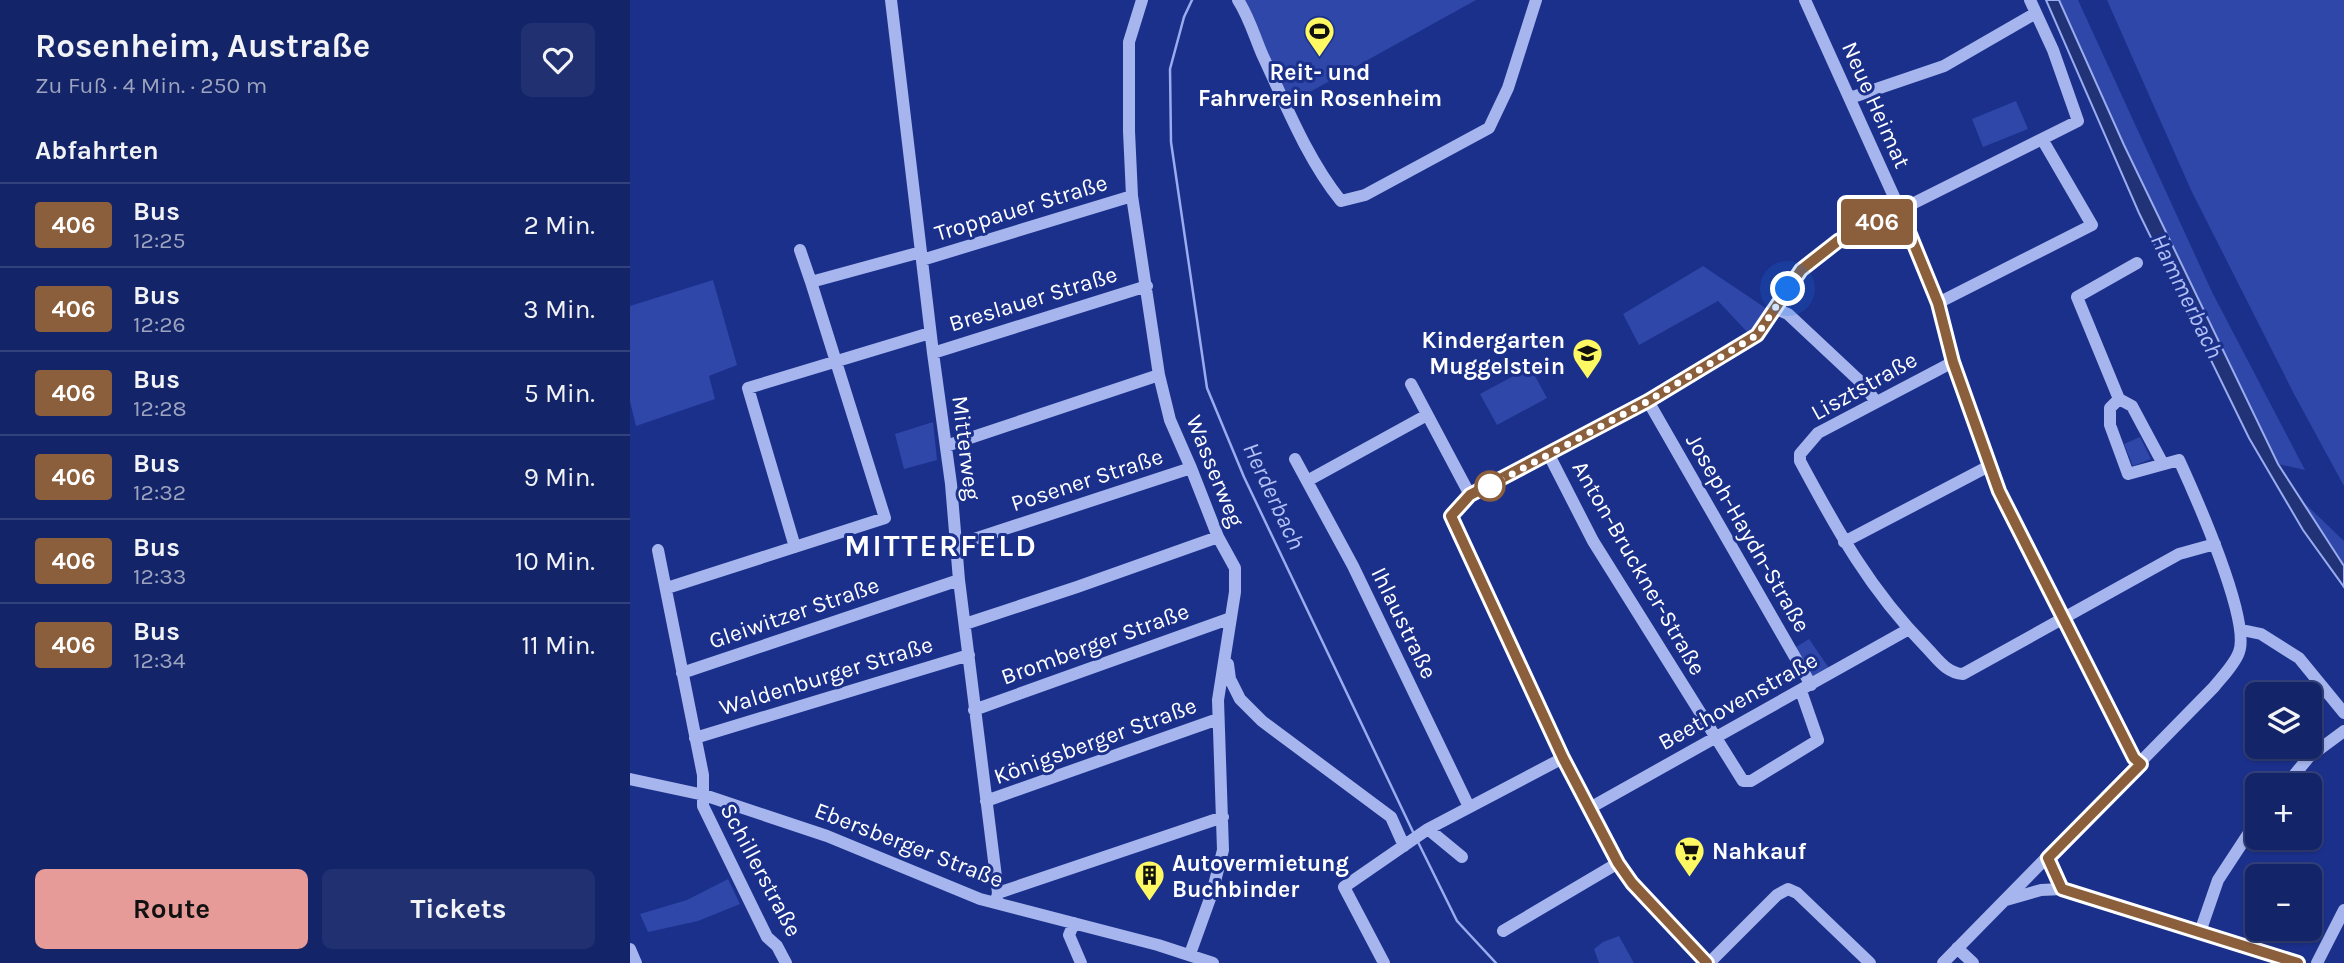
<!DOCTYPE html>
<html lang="de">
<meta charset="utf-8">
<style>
body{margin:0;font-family:Karla,sans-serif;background:#213071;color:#f1f3f6;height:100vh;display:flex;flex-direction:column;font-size:26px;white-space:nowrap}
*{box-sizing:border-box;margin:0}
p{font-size:23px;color:#9da4c0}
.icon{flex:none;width:38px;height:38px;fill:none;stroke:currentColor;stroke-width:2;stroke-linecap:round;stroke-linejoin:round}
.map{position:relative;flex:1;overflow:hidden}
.side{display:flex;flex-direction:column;background:#142468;width:630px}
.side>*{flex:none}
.badge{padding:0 14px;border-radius:5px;font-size:24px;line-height:46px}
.buttons{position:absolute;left:1615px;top:682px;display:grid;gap:14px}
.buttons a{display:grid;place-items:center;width:77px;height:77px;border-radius:10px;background:#142468;box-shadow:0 2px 5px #0004,0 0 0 2px #33417c;font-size:35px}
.you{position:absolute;width:35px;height:35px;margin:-18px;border:5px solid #fff;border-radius:50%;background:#1a73e8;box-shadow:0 0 0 10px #1a73e833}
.map>.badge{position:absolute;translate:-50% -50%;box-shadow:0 0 0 4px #fff}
h2{padding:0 35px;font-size:26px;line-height:63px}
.round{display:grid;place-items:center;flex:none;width:74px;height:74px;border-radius:10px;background:#213071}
.head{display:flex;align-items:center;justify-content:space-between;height:119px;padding:0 35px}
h1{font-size:33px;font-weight:700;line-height:52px}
.primary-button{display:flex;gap:14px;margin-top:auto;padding:14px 35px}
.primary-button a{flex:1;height:80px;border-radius:10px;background:#e69b98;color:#111;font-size:28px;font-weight:700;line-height:80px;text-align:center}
.primary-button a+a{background:#213071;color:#f1f3f6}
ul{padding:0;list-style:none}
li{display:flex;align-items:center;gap:21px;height:84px;padding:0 35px;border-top:2px solid #33417c}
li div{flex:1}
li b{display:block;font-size:26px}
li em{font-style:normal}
li .badge{min-width:77px;font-weight:700;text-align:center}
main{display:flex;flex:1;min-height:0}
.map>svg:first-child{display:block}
.green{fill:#2e47a9}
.water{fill:#223277;stroke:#99acef;stroke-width:2}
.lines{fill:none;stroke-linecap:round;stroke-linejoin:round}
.stream{stroke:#99acef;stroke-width:2.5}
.minor{stroke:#a6b5ed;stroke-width:12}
.line-casing{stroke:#fff;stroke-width:16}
.line{stroke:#8b5e3c;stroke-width:10}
.walk{stroke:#fff;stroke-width:7;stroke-dasharray:0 12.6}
.stop-dot{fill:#fff;stroke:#8b5e3c;stroke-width:3.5}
.labels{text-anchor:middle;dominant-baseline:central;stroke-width:6;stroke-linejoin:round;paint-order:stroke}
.poi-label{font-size:23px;font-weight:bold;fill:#fff;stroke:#1b308b;text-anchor:start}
.street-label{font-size:23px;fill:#fff;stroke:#1b308b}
.water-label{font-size:24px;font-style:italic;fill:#b2c0f4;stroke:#1b308b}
.district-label{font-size:30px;font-weight:bold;letter-spacing:2px;fill:#fff;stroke:#1b308b}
</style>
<main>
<section class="side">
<div class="head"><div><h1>Rosenheim, Austraße</h1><p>Zu Fuß · 4 Min. · 250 m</p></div><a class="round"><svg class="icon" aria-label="heart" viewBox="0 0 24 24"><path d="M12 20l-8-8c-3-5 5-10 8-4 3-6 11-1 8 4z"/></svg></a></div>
<h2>Abfahrten</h2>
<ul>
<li><span class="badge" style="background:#8b5e3c;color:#fff">406</span><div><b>Bus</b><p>12:25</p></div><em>2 Min.</em></li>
<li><span class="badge" style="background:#8b5e3c;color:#fff">406</span><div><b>Bus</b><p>12:26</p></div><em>3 Min.</em></li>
<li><span class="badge" style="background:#8b5e3c;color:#fff">406</span><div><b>Bus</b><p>12:28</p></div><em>5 Min.</em></li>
<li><span class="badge" style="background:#8b5e3c;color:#fff">406</span><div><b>Bus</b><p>12:32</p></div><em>9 Min.</em></li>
<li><span class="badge" style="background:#8b5e3c;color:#fff">406</span><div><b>Bus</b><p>12:33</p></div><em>10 Min.</em></li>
<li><span class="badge" style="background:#8b5e3c;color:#fff">406</span><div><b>Bus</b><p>12:34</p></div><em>11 Min.</em></li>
</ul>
<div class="primary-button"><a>Route</a><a>Tickets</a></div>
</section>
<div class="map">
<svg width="1714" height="963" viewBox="0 0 1714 963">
<rect width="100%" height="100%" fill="#1b308b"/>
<path class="green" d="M613 0H846L660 103Z
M1429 0H1448L1582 292 1675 470 1648 464 1494 145Z
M1477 0H1714V486L1664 394 1561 190Z
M1386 101 1398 129 1353 147 1342 119Z
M1073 266 1140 311 1120 335 1088 301 1009 345 993 314Z
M83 280 107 365 79 376 85 399 6 426 0 401V306Z
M900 367 917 398 867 425 850 394Z
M303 422 307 460 274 469 265 434Z
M1510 437 1521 459 1503 466 1494 444Z
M1666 495 1714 541V566Z
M1179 639 1201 671 1183 678 1166 647Z
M98 879 110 904 68 921 18 932 10 914 57 900Z
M989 936 1004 963H969L964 949 973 942Z"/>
<path class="water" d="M1416 0H1429L1494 145 1648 464 1714 566V587L1673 530 1619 438 1509 213Z"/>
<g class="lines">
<path class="stream" d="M562 0 554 17 540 69 541 142 577 388 614 477 784 834
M787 840 827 921 866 963"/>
<path class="minor" d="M261 0 303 353 321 484 329 580 368 893 366 902
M512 0 499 42V131L502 196 529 375 540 420 561 468 588 537 605 568V592L588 700 593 850 582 893 560 954
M608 0C619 17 624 35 632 54 655 103 677 159 711 201L735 195 859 128 878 88 906 0
M1175 0 1270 210 1305 296 1323 362 1369 491 1505 758 1511 764
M1220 98 1314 66 1406 13
M170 250 181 282
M292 260 502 196
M1308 303 1462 225 1412 139
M1146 309 1158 314 1236 387 1245 401
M303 353 517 286
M1323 362 1188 433 1170 454V461C1207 530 1240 590 1296 647 1307 658 1316 673 1333 674L1549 554 1585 544
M781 384 840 495
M1489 399 1447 297 1507 263
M1018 401 1181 685
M316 446 529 375
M919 455 963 541 1113 781H1121L1188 740 1171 691
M665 459 723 566 839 807
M677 481 797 415
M1214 542 1359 466
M326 545 561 468
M165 547 118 388 300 333
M28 550 73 775V806L137 937 147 946 156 963
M37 588 255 518 181 282 291 252
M335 624 447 587 588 537
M1612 630 1631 634 1669 658 1714 713
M598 664 600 679 610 699 632 721 761 817 774 846
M52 673 329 580
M344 710 601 618
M65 738 339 655
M0 779 74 795 197 836 350 899 528 945 583 963
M1655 786 1679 757 1714 731
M356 801 588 719
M958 809 1279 629
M798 829 832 857
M1418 858 1432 889
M368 893 593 817
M1376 900 1411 890 1432 889 1668 963
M444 923 439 935 451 963
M873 931 988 863
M1570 932 1588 880 1628 819
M1327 948 1343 963
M0 949 6 963
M754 963 714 887 798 829 933 758
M1077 963 1002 883 988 863 933 758 821 516 840 495 1018 401 1127 335 1171 270 1208 241 1448 121 1423 50 1400 0
M1079 963 1147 895 1158 889 1167 893 1240 963
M1313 963 1584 687C1592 677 1605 664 1609 652 1621 620 1565 495 1549 460L1498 474 1480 425V408L1489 399 1502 406 1533 464
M1687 963 1714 910"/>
</g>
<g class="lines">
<defs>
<path id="line" d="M1077 963 1002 883 988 863 933 758 821 516 840 495 1018 401 1127 335 1171 270 1208 241 1270 210 1308 303 1323 362 1369 491 1504 758 1511 764 1418 858 1432 889 1668 963"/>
</defs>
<use href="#line" class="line-casing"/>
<use href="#line" class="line"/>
<path class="walk" d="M860 486 1018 401 1127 335 1158 289"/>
</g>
<defs>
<symbol id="stadium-pin" viewBox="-11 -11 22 30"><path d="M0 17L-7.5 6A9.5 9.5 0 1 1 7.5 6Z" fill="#fef863" stroke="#1b308b"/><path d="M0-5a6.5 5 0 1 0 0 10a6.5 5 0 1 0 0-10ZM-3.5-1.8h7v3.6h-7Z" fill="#111"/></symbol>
<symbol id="school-pin" viewBox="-11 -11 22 30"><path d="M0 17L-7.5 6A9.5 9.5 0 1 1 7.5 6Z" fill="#fef863" stroke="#1b308b"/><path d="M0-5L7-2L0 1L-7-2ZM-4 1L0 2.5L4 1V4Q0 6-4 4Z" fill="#111"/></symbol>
<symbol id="supermarket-pin" viewBox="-11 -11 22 30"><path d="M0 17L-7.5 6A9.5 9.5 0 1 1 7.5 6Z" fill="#fef863" stroke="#1b308b"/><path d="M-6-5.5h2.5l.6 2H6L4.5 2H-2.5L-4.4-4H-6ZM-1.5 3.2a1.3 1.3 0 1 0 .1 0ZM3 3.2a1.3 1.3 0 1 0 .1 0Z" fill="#111"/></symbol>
<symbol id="building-pin" viewBox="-11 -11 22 30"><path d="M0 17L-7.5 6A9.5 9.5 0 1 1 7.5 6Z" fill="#fef863" stroke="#1b308b"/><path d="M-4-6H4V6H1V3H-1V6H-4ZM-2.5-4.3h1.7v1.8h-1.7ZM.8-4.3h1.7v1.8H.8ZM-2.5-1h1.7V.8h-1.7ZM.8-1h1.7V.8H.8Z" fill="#111"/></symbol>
</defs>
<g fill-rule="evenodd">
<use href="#stadium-pin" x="672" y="14" width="35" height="47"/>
<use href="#school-pin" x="940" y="336" width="35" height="47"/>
<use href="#supermarket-pin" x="1042" y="834" width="35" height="47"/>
<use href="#building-pin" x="502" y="858" width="35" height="47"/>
</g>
<circle class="stop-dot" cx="860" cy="486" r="14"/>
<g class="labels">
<g class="poi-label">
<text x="690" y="72" text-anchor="middle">Reit- und<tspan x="690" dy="26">Fahrverein Rosenheim</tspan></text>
<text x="935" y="340" text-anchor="end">Kindergarten<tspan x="935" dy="26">Muggelstein</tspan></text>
<text x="1082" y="851">Nahkauf</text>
<text x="542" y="863">Autovermietung<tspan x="542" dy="26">Buchbinder</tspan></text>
</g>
<g class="street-label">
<text transform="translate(1246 105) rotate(66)">Neue Heimat</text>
<text transform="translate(391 208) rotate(-17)">Troppauer Straße</text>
<text transform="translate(403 299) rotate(-17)">Breslauer Straße</text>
<text transform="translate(1234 386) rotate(-29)">Lisztstraße</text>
<text transform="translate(336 448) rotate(83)">Mitterweg</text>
<text transform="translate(585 471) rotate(68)">Wasserweg</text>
<text transform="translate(457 480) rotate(-18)">Posener Straße</text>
<text transform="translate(1118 533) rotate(60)">Joseph-Haydn-Straße</text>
<text transform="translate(1009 568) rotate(60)">Anton-Bruckner-Straße</text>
<text transform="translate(164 613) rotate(-19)">Gleiwitzer Straße</text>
<text transform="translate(774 623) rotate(64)">Ihlaustraße</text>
<text transform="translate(465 644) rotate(-20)">Bromberger Straße</text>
<text transform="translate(196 676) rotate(-17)">Waldenburger Straße</text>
<text transform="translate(1108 701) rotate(-29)">Beethovenstraße</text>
<text transform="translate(465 741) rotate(-20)">Königsberger Straße</text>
<text transform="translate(279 845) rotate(21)">Ebersberger Straße</text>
<text transform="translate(131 870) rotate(62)">Schillerstraße</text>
</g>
<g class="water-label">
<text transform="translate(1557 296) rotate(64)">Hammerbach</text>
<text transform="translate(644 496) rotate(65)">Herderbach</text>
</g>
<g class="district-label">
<text x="311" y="546">MITTERFELD</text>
</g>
</g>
</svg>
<div class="buttons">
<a><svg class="icon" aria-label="layers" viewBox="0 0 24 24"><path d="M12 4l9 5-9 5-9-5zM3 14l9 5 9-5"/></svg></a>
<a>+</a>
<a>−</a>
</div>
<div class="you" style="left:1158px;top:289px"></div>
<b class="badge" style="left:1247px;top:222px;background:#8b5e3c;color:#fff">406</b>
</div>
</main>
